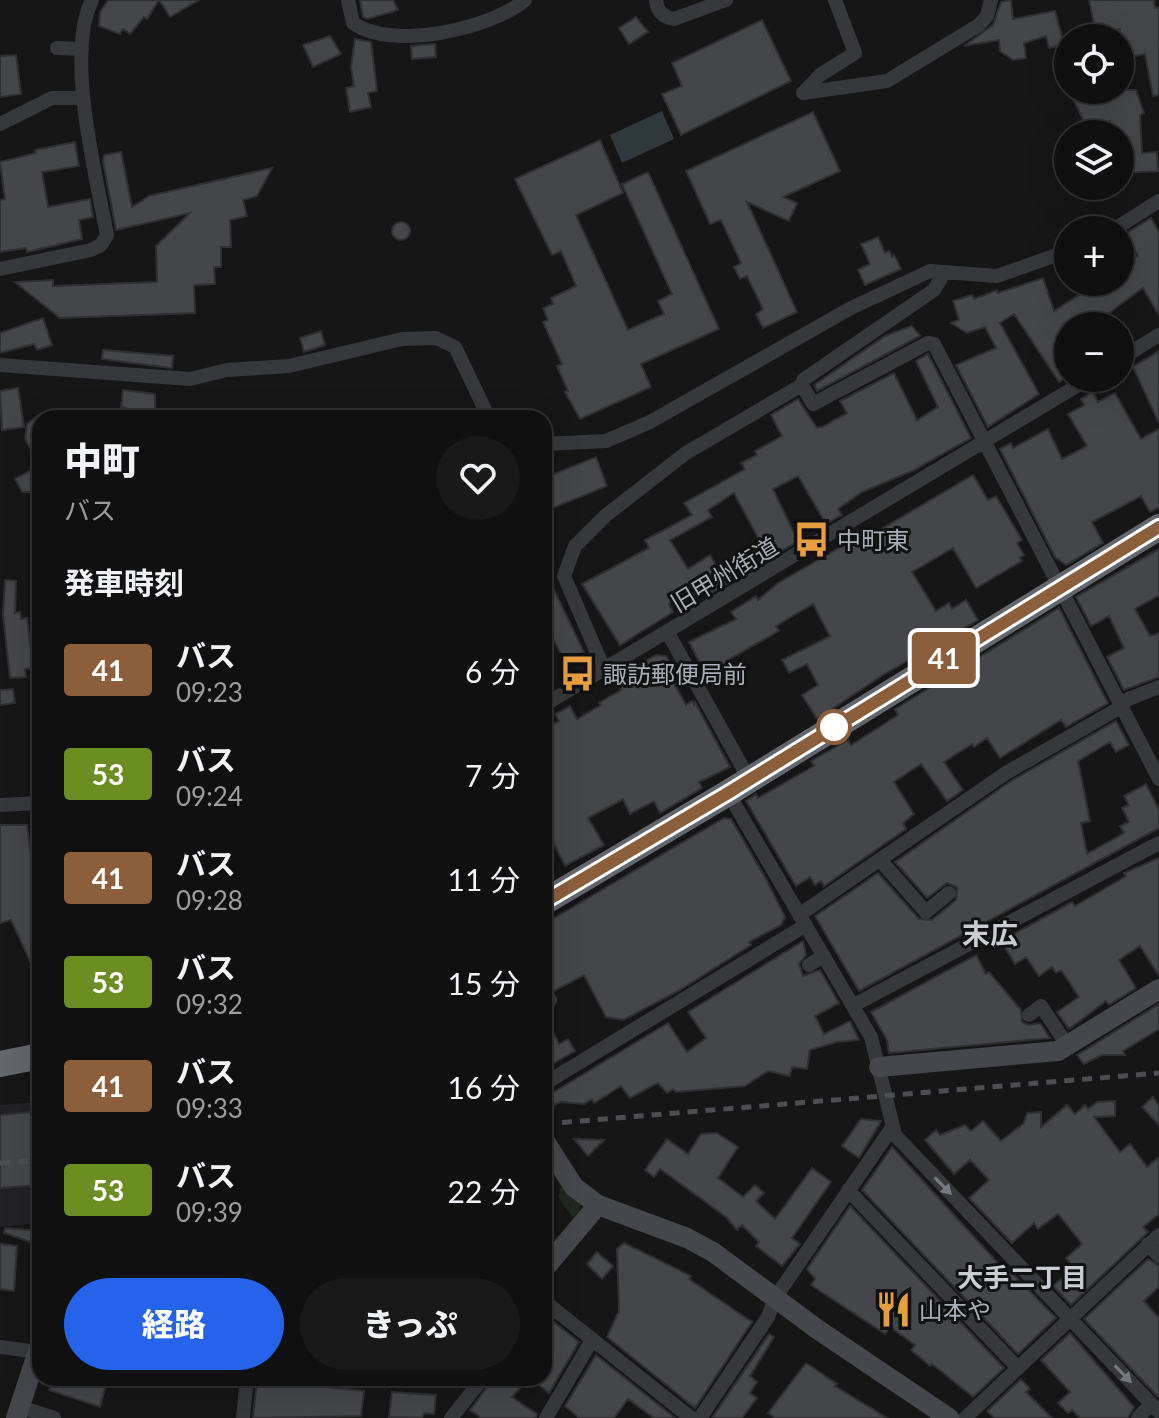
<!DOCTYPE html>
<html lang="ja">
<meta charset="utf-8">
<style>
body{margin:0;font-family:Lato,"Noto Sans JP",sans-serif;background:#19191a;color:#f1f3f6;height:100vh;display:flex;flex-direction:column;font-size:30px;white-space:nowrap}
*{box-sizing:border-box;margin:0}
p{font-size:26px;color:#9c9d9f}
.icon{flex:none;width:44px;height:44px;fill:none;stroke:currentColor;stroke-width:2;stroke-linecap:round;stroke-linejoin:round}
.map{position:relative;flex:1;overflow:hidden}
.drawer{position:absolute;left:32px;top:410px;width:520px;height:976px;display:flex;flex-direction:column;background:#101011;border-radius:24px;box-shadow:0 8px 32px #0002,0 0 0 2px #303031}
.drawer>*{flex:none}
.badge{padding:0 16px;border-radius:6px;font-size:28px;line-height:52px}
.tools{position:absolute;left:1054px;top:24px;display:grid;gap:16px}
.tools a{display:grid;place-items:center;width:80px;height:80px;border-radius:50%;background:#101011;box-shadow:0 8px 32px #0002,0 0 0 2px #303031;font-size:40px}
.map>.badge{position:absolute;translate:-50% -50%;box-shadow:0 0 0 4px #fff}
h2{padding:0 32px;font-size:30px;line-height:72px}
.round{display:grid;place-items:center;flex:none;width:84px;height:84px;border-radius:42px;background:#19191a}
.head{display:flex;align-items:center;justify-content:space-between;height:136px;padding:0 32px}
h1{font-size:38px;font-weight:800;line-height:60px}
.button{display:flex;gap:16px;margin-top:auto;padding:16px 32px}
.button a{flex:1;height:92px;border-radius:48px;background:#2563eb;color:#fff;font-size:32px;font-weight:800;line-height:92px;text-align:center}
.button a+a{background:#19191a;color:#f1f3f6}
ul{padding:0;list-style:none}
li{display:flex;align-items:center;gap:24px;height:104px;padding:0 32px}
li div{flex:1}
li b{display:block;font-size:30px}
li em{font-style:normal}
li .badge{min-width:88px;font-weight:700;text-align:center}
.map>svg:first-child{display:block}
.built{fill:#222224}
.green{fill:#202720}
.water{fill:#2f383c}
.building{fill:#45464a;stroke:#303033;stroke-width:2}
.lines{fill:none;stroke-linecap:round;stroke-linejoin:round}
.street{stroke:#37383c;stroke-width:14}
.secondary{stroke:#45474c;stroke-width:20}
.highway{stroke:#63676d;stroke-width:26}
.rail{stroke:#4c4e53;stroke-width:5;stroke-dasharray:10 8;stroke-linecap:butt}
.oneway{fill:#757980}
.line-casing{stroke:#fff;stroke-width:18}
.line{stroke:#8b5e3c;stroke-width:12}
.stop-dot{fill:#fff;stroke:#8b5e3c;stroke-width:4}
.labels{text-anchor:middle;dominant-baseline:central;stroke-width:6;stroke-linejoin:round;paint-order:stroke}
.poi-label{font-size:24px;fill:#a8aeb7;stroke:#111112;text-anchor:start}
.street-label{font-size:24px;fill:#a8aeb7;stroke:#111112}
.neighbourhood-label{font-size:26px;font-weight:bold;fill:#c9cdd3;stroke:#111112}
.quarter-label{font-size:28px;font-weight:bold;fill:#c9cdd3;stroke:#111112}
</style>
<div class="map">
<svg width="1159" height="1418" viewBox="0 0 1159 1418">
<rect width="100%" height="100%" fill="#161617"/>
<path class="built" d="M40 1102V1223L0 1227V1105Z"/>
<path class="green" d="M561 1186 580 1201V1210L573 1218 558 1197Z"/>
<path class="water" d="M662 111 674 139 622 163 610 135Z"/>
<path class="building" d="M108 0H159L147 19 144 17 130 34 123 29 120 34 99 26 100 12Z
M159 0H199L170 17Z
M360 0H393L398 10 367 19 363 17Z
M1011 0 1013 19 1055 11 1064 44 1049 48 1046 36 1024 43 1026 58 1013 60 1000 51 999 40 964 46 993 25 1001 2Z
M1089 0H1154L1155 8 1159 7V95L1153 96 1145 54 1120 59V29L1096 33Z
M636 17 648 32 629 44 619 28Z
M762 20 791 81 681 135 662 94 682 86 672 63Z
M330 36 341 54 313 67 303 45Z
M355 39 371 42 377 91 368 93 371 107 350 112 346 88 354 86 351 67Z
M435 44 436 57 412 59 411 46Z
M16 55 21 94 0 97V56Z
M1088 90H1136L1144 113 1140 115 1142 153 1157 152 1158 171 1127 173 1124 142 1120 143V134H1111L1110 121 1088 131 1072 96Z
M813 112 840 171 783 197 797 203 789 221 747 202 797 312 763 328 756 314 763 309 747 276 740 279 734 267 741 263 721 220 710 224 686 171Z
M600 140 623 193 576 215 628 330 664 314 658 301 672 294 622 184 648 172 719 329 641 364 651 387 580 419 565 392 568 391 557 366 562 364 543 322 548 320 543 308 553 304 551 298 576 286 561 251 552 255 515 179Z
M75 142 79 166 42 172 48 207 90 199 93 217 79 220 82 239 27 252 26 248 0 252V200L5 199 0 162 36 153 35 150Z
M121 152 132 207 149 196 272 168 257 196 243 200 247 216 230 220 231 247H221V267H214L215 284 194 285 195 313 60 318 15 282 53 280V286L157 282 156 246 190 213 116 230 103 161 104 155Z
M1151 218 1159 232V315L1143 288 1109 313 1116 326H1068V375L1059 382 1014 314 1000 323 1039 394 988 427 956 365 996 348 985 327 967 333 951 323 959 320 953 301 972 295 974 299 997 290 998 293 1043 278 1054 311 1099 282H1120V267L1138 256 1125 234Z
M392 231a9 9 0 1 1 18 0a9 9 0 1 1-18 0Z
M878 237 885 253 889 251 892 257 894 255 901 269 865 285 858 270 870 264 861 244Z
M43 318 52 345 37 350 34 344 0 353V333Z
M912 326 920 336 817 391 814 385 885 336Z
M321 331 325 345 304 352 300 338Z
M103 350 173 356 172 368 102 359Z
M1159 351V423L1133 367Z
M928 354 971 438 912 471 862 492 838 509 842 515 826 524 798 476 773 489 793 531 798 528 804 538 769 558 734 493 708 510 712 517 670 540 688 569 710 555 727 584 706 596 700 585 669 604 673 612 620 645 582 584 649 548 645 540 692 515 684 503 745 469 741 463 757 455 755 451 782 436 771 415 798 399 817 428 822 427 847 413 840 401 894 373 917 420 938 407 916 361Z
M18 388 24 427 2 430 0 391Z
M123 390 155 394V418L125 417 126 408 121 407Z
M1093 392 1098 402 1115 393 1141 439 1159 429V507L1150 512 1141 496 1092 522 1103 543 1066 565 1055 557 1000 449 1011 443 1013 448 1048 429 1062 459 1087 446 1068 414 1084 405 1081 399Z
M40 414V492H22L15 479 40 465 25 439 27 424Z
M596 457 607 486 548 510 544 478Z
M973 475 988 500 996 496 1022 540 1017 543 1024 555 1020 558 1022 561 976 588 953 548 912 572 936 611 949 603 952 609 966 600 978 620 883 675 817 719 802 695 818 685 807 664 789 673 782 660 830 636 813 604 776 626 779 631 726 661 724 675 709 681 689 642 736 619 731 612 756 596 758 600 778 583 863 534 866 538Z
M1159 549V595L1135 609 1150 636 1159 633V677L1124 690 1107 657 1124 648 1109 616 1091 626 1076 597Z
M544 569 584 652 565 662 544 621Z
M5 580 16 581 15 613 20 612 21 619 27 618 33 668 25 669 26 677 10 678 3 615Z
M1059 608 1108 703 1066 727 1061 720 1000 758 987 738 974 747 972 744 944 762 963 790 947 801 921 764 894 782 914 814 903 823 906 829 824 886 821 881 815 885 810 877 796 886 746 801 756 794 758 798 814 766 811 761 848 740 851 745 898 715 895 709Z
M656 655 666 656 676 673 672 680 686 705 692 701 694 705 695 702 730 767 699 782 702 788 660 813 654 801 630 814 623 799 588 818 604 845 565 866 544 824V813L550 806 544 796V729L559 721 555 714 570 706 577 719 601 705 599 703 621 690 614 678Z
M13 689 15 703 0 705V690Z
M1116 721 1129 745 1116 752 1110 742 1078 761 1090 821 1081 823 1087 854 1124 833 1120 826 1129 822 1122 808 1129 805 1124 796 1146 784 1159 810V828L859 991 815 916 878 873 919 919 932 920 956 900 957 887 947 883 927 898 895 862 1011 781Z
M724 818 731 819 766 879 785 917 781 925 749 942 751 945 680 990 623 1020 606 1017 584 975 554 991 544 992V924Z
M0 825H27L31 857H40V983L11 920 0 923Z
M1159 858V976L1140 946 1119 960 1136 988 1109 1005 1106 1001 1069 1029 1057 1012 1079 997 1061 970 1056 973 1052 967 1039 976 1026 957 1015 964 1001 941 1072 902 1075 906 1126 876 1124 873Z
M803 941 806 955 799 964 803 976 820 970 839 1003 815 1016 824 1034 850 1021 859 1040 837 1042 810 1050 807 1069 792 1067 790 1076 768 1071 745 1086 676 1092 673 1089 667 1093 658 1083 630 1098 621 1086 594 1103 592 1099 584 1104 561 1102 544 1109V1098L668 1023 687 1052 706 1038 688 1012Z
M976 955 986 974 989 972 1021 1010 1022 1022 1029 1025 1040 1023 1050 1038 889 1053 887 1040 871 1012Z
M1159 1004V1029L1123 1051 1125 1055H1102L1084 1064 1077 1055Z
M544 1015 559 1044 568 1039 575 1051 544 1069Z
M1153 1097 1159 1106V1125L1142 1107Z
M1115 1101V1116L1094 1117 1120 1152 1130 1144 1147 1167 1159 1157V1214L1143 1227 1148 1232 1071 1305 1053 1286 1074 1268 1066 1258 1082 1244 1058 1214 1038 1229 1034 1223 1012 1243 969 1198 989 1180 970 1160 954 1174 925 1140 936 1130 940 1135 965 1125 971 1131 983 1121 1001 1141 1024 1123 1027 1113 1041 1112V1127L1067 1105 1075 1114 1085 1105 1088 1109 1097 1102Z
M40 1111V1185L0 1188V1115Z
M861 1119 881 1121 859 1158 842 1146Z
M717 1133 738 1147 718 1178 743 1197 755 1185 764 1193 756 1201 775 1219 812 1168 831 1182 792 1238 800 1244 782 1266 756 1246 759 1242 742 1225 737 1230 726 1217 660 1169 654 1177 645 1170 667 1139 688 1154 701 1134Z
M574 1139 604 1140 588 1156Z
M892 1147 1007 1273 1009 1270 1056 1318 1018 1354 862 1190Z
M850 1206 1004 1368 973 1397 932 1364 930 1366 924 1361 911 1350 915 1345 890 1327 885 1334 811 1285 815 1279 807 1269Z
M5 1228 40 1231V1245L4 1233Z
M624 1243 691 1276 689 1279 752 1322 695 1408 607 1337 619 1311 617 1249Z
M0 1244 17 1246 14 1291 0 1289Z
M597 1252 613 1266 602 1279 587 1264Z
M1148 1259 1159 1266V1287L1144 1301 1159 1318V1398L1084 1319Z
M544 1314 579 1342 549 1393 530 1378H544Z
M1070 1333 1134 1407 1128 1418H1080L1072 1410 1068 1413 1058 1403 1070 1392 1041 1360Z
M769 1334 774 1337 750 1376 757 1382 750 1393 757 1398 742 1418H712Z
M596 1355 675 1418H654L628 1399 614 1418H579L565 1406Z
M806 1363 837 1384 835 1386 887 1418H775L768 1413Z
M54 1378H108L100 1407 49 1390Z
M494 1378H529L512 1397 537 1414 536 1418H481L470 1410Z
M1021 1379 1030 1389 1026 1392 1052 1418H994L987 1411Z
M257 1380 364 1391 361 1416 253 1418Z
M392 1392 436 1395 434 1414 424 1413 422 1418 389 1417Z"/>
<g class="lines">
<path class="street" d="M348 0 353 23C392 51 490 29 525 0
M656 0C657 11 663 17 674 19L726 0
M57 48 82 49
M803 93 887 81 979 25 987 16 991 0
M803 93 820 75 855 53 835 0
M0 124 52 98H83
M1113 230 1159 201
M0 269 91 250 101 245 107 235C96 175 65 55 92 0
M1120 359 1159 335
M0 365 190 379 227 370 289 366 402 339 436 338 455 347 489 418
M802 385 813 404 928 343 934 344 1159 779
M544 444 606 441 650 422 851 308 930 271 997 276 1068 251
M668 633 749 779
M604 669 564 576 575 546 605 516 686 453 802 385 803 380 934 290 944 273
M544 705 1090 378
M728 793 871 1037 895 1135 1159 1412
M0 805 40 803
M880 860 926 912 949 893
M799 915 1006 773 1121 707 1126 700 1159 687
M809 965 824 956
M544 1003 550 1000
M854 1005 1159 843
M1029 1015 1041 1006 1068 1046
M544 1084 806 925
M848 1190 1018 1368
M1148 1244 1159 1256
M544 1301 691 1418
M0 1347 38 1352
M20 1407 54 1418
M243 1418 247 1378
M451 1418 483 1378
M546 1418 592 1340
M700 1418 768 1317 775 1298 891 1129
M965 1418 1159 1235
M1138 1418 1151 1404"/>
<path class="secondary" d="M879 1067 1058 1051 1159 989
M544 1140 574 1187 598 1205 687 1238 713 1252 817 1329 949 1418
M544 1269 598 1205
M16 1418 40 1345"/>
<path class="highway" d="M544 902 728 793 1159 527
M0 1064 40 1056"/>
<path class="rail" d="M544 1124 1159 1073
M0 1163 40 1160"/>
</g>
<defs><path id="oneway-solid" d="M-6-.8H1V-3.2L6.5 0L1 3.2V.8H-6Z" transform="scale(2)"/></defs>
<g class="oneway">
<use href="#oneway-solid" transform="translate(943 1186) rotate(46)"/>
<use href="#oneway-solid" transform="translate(1123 1374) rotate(46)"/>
</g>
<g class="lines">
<defs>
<path id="line" d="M544 902 728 793 1159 527"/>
</defs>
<use href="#line" class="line-casing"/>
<use href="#line" class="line"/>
</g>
<defs>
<symbol id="bus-bare" viewBox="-9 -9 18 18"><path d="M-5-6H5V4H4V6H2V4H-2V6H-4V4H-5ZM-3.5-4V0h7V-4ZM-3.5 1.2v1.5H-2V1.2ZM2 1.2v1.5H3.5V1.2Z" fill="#e79e3e" stroke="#111112" stroke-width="2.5" paint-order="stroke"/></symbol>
<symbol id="restaurant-bare" viewBox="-9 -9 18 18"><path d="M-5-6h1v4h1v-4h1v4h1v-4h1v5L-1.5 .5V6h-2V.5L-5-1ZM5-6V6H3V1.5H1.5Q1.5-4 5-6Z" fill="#e79e3e" stroke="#111112" stroke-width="2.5" paint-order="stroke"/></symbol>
</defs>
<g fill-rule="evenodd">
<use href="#bus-bare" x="786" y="514" width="51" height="51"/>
<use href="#bus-bare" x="552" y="648" width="51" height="51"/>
<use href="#restaurant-bare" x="868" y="1284" width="51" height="51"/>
</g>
<circle class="stop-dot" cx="834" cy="727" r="16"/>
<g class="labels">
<g class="poi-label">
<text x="837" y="539">中町東</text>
<text x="603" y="673">諏訪郵便局前</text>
<text x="919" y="1309">山本や</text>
</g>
<g class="street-label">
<text transform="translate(724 574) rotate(-31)">旧甲州街道</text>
</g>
<g class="neighbourhood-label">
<text x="1022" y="1277">大手二丁目</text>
</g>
<g class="quarter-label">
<text x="990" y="933">末広</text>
</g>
</g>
</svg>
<div class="tools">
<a><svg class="icon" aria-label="locate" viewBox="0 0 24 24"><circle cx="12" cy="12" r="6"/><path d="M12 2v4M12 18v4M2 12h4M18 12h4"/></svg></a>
<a><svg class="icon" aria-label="layers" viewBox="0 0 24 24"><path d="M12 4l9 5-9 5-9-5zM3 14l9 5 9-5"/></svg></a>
<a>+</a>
<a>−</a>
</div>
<b class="badge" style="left:944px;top:658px;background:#8b5e3c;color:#fff">41</b>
<section class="drawer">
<div class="head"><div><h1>中町</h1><p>バス</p></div><a class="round"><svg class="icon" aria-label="heart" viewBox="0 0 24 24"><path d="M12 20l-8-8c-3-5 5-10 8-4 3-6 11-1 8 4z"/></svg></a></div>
<h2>発車時刻</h2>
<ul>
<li><span class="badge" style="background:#8b5e3c;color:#fff">41</span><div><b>バス</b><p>09:23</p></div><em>6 分</em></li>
<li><span class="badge" style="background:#6b8e23;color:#fff">53</span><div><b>バス</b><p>09:24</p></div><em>7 分</em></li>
<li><span class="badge" style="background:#8b5e3c;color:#fff">41</span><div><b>バス</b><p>09:28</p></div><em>11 分</em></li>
<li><span class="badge" style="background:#6b8e23;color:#fff">53</span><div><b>バス</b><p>09:32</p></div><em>15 分</em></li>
<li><span class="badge" style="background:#8b5e3c;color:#fff">41</span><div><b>バス</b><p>09:33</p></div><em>16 分</em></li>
<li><span class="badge" style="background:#6b8e23;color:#fff">53</span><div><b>バス</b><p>09:39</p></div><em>22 分</em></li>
</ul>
<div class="button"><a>経路</a><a>きっぷ</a></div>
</section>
</div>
